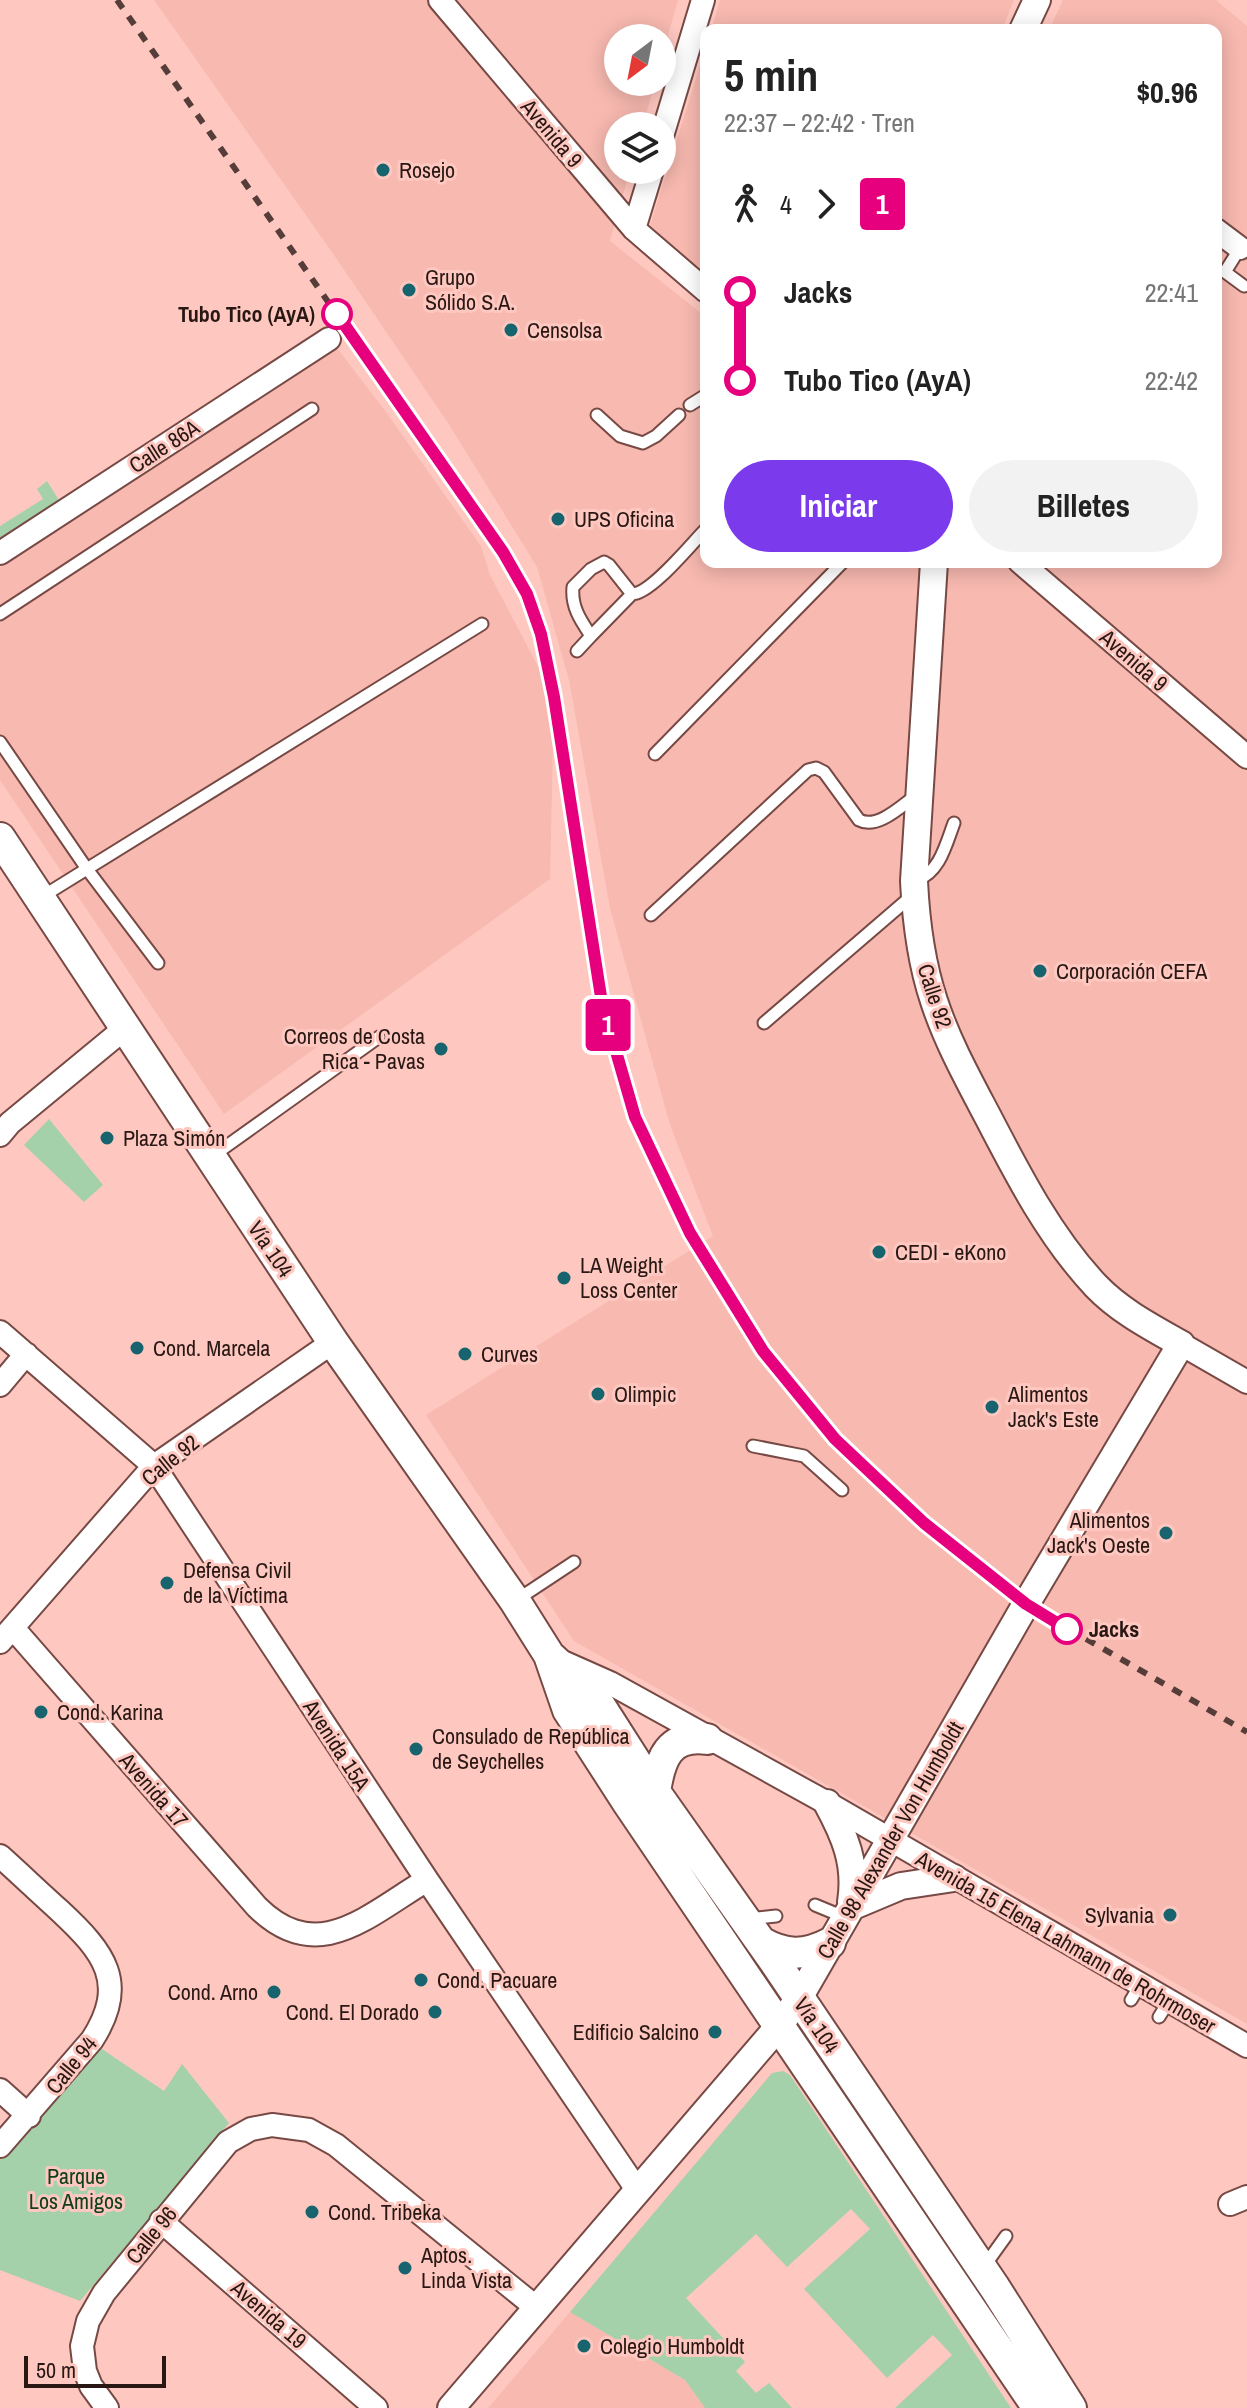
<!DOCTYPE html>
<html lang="es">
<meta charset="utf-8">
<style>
body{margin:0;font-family:"Archivo Narrow",sans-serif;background:#f2f2f2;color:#222;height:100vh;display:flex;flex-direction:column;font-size:30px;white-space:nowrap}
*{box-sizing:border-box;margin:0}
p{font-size:26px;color:#767676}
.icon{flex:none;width:44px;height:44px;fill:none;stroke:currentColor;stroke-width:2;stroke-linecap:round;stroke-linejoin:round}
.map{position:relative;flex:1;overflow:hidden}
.sheet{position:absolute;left:700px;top:24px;width:522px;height:544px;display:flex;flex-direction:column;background:#fff;border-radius:16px;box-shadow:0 4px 20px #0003}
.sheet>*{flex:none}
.badge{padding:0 16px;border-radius:6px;font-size:28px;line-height:52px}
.needle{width:52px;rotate:212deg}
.fabs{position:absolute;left:604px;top:24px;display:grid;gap:16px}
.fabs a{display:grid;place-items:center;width:72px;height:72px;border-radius:50%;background:#fff;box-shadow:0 4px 20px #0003;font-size:40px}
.scale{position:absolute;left:24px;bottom:20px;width:142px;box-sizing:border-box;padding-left:8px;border:4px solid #291714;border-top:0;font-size:22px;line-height:28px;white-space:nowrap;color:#291714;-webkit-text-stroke:6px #fec8c0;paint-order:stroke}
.map>.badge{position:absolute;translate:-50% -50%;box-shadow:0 0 0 4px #fff}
.legs{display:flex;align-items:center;gap:12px;height:88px;padding:0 24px;font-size:26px}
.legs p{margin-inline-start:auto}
.summary{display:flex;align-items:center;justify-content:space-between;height:136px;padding:0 24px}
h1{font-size:44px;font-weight:700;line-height:60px}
.button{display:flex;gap:16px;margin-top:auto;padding:16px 24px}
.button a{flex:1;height:92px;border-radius:48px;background:#7c3aed;color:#fff;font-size:32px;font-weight:700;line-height:92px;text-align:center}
.button a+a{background:#f2f2f2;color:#222}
ul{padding:0 24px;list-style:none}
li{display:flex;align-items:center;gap:28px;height:88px;font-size:30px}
li i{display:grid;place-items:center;width:12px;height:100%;margin:0 10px;background:currentColor}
li i::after{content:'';width:20px;height:20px;margin:-10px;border:6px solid;border-radius:50%;background:#fff}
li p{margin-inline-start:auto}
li:first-child i{background:linear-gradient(#0000 50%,currentColor 0)}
li:last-child i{background:linear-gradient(currentColor 50%,#0000 0)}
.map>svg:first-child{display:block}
.built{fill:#f7b9b0}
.green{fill:#a4d1a9}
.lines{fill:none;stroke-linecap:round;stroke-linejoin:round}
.service-casing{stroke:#774944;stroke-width:15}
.minor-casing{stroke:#774944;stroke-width:26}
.tertiary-casing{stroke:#774944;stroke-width:30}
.secondary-casing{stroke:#774944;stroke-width:34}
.service{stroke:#fff;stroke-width:11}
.minor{stroke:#fff;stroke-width:22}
.tertiary{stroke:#fff;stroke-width:26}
.secondary{stroke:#fff;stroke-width:30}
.rail{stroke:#563d39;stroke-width:6;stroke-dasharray:10 10;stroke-linecap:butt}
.line-1-casing{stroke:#fff;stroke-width:18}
.line-1{stroke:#e6007e;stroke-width:12}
.poi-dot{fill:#18646e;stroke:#fec8c0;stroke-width:3}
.stop-1-dot{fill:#fff;stroke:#e6007e;stroke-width:4}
.labels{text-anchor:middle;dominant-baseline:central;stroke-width:6;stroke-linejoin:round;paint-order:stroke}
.street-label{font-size:22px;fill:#291714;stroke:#fec8c0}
.poi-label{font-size:22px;fill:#291714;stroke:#fec8c0;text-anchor:start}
.stop-label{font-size:22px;font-weight:bold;fill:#291714;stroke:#fec8c0;text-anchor:end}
.park-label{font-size:22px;fill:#0f401b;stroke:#fec8c0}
</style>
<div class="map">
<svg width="1247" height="2408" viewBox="0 0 1247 2408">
<rect width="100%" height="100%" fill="#fec8c0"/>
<path class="built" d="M154 0H678L662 57V38H618V82H655L643 126H618V170H630L610 241 706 317V562H1216V30H1049L1063 0H1216L1247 26V2024L574 1641 426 1415 713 1236 670 1125 610 908 569 680 537 567 450 426 334 255Z
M720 0H1014L1002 30H711Z
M706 46V278L649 229Z
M337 348 383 408 481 546 490 575 554 697 550 879 224 1114 0 780V567Z
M570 2312 685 2380 705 2408H488Z"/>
<path class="green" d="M47 481 62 505 0 545V526L43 499 37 489Z
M49 1119 103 1185 84 1202 24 1145Z
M99 2047 164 2091 182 2064 229 2123 80 2301 0 2270V2160Z
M783 2071 790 2075 1011 2408H895L952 2355 933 2335 887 2378 804 2289 870 2229 851 2209 787 2267 756 2234 686 2298 745 2362 736 2371 756 2393 769 2383 792 2408H705L685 2380 570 2312 772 2073Z"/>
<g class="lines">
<defs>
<path id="service" d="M1240 248 1225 272 1244 286
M690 405 706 395
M597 415 620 436 643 443 656 436 679 415
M632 594 609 565 604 562 591 569 573 587C571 607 581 621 591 636L632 594C651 594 691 544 706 529
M0 614 312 409
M577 651 591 636
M0 742 87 869 158 963
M655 754 843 562
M917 880C940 872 946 844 954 823
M40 898 482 624
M651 915 808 770 816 768 824 772 859 820C878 830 902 805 918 794
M764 1023 914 894
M214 1155 379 1037
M753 1446 804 1456 842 1490
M515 1601 574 1562
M815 1905 844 1917
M749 1919 776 1916
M1131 2000 1140 1985
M1159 2017 1169 2001
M983 2268 1006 2236"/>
<path id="minor" d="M440 0 634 229 706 291
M662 136 703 0
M634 229 652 170
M1216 230 1240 248
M0 553 329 339
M1020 562 1247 757
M0 1135 10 1123 124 1029
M0 1332 154 1466 427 1880 638 2191
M1181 1344 1247 1382
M0 1385 26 1354
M13 1628 257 1907C318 1967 368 1915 427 1880
M0 1642 154 1466 333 1342
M565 1663 610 1683 827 1803 1247 2046
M0 1856C20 1874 40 1893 60 1911 104 1952 129 1983 92 2040L0 2146
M0 2090 29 2116
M1230 2204 1247 2197
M161 2221 376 2408
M107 2408 91 2386 85 2371 82 2346 88 2321 104 2293 228 2142 251 2129 272 2125 309 2130 336 2145 538 2309"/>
<path id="tertiary" d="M1023 30 1037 0
M827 1803C845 1836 857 1864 851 1902
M851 1907 901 1886 954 1878
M451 2408 779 2026 799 1998 1026 1604 1181 1344C1151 1327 1120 1311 1096 1286 1050 1237 1018 1175 988 1117 968 1079 947 1041 934 1001 921 962 916 922 914 881L934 562"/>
<path id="secondary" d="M0 838 333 1342 515 1601 549 1655 568 1710 628 1803 1038 2408
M552 1658 595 1698 655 1792 777 1965 995 2288 1071 2408
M655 1792C660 1758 669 1734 707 1739
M761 1942C785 1956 805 1956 830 1943"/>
</defs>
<use href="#service" class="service-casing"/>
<use href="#minor" class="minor-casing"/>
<use href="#tertiary" class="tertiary-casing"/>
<use href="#secondary" class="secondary-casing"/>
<use href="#service" class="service"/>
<use href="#minor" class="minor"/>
<use href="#tertiary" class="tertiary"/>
<use href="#secondary" class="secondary"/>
<path class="rail" d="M117 0 503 552 527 594 541 634 554 697 602 1003 635 1117 690 1233 763 1351 835 1439 924 1523 1026 1604 1247 1732"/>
</g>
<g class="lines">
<defs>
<path id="line-1" d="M337 314 503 552 527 594 541 634 554 697 602 1003 635 1117 690 1233 763 1351 835 1439 924 1523 1026 1604 1067 1629"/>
</defs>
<use href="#line-1" class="line-1-casing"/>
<use href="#line-1" class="line-1"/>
</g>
<g class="poi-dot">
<circle cx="383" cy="170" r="8"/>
<circle cx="409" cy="290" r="8"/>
<circle cx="511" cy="330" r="8"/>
<circle cx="558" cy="519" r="8"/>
<circle cx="1040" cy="971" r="8"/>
<circle cx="441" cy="1049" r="8"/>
<circle cx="107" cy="1138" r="8"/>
<circle cx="879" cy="1252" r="8"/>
<circle cx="564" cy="1278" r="8"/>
<circle cx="137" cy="1348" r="8"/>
<circle cx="465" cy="1354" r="8"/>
<circle cx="598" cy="1394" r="8"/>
<circle cx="992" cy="1407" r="8"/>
<circle cx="1166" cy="1533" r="8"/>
<circle cx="167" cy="1583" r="8"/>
<circle cx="41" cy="1712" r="8"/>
<circle cx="416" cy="1749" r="8"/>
<circle cx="1170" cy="1915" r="8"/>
<circle cx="421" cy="1980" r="8"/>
<circle cx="274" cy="1992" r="8"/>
<circle cx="435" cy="2012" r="8"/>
<circle cx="715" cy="2032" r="8"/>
<circle cx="312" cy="2212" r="8"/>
<circle cx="405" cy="2268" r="8"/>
<circle cx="584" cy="2346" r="8"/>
</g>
<g class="stop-1-dot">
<circle cx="337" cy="314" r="14"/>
<circle cx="1067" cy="1629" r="14"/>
</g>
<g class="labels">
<g class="street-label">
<text transform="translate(552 133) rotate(50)">Avenida 9</text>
<text transform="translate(164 446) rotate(-33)">Calle 86A</text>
<text transform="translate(1134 660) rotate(41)">Avenida 9</text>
<text transform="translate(935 996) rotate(72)">Calle 92</text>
<text transform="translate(271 1249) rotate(56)">Vía 104</text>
<text transform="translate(170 1460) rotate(-39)">Calle 92</text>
<text transform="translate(337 1745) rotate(57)">Avenida 15A</text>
<text transform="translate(154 1790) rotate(49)">Avenida 17</text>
<text transform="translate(890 1840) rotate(-60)">Calle 98 Alexander Von Humboldt</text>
<text transform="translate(1066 1942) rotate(30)">Avenida 15 Elena Lahmann de Rohrmoser</text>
<text transform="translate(817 2025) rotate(56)">Vía 104</text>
<text transform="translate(71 2065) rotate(-51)">Calle 94</text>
<text transform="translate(151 2235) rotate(-51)">Calle 96</text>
<text transform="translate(269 2314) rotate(41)">Avenida 19</text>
</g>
<g class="poi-label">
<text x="399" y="170">Rosejo</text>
<text x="425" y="277">Grupo<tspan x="425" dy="25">Sólido S.A.</tspan></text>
<text x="527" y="330">Censolsa</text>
<text x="574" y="519">UPS Oficina</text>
<text x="1056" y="971">Corporación CEFA</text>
<text x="425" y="1036" text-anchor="end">Correos de Costa<tspan x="425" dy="25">Rica - Pavas</tspan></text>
<text x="123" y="1138">Plaza Simón</text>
<text x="895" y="1252">CEDI - eKono</text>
<text x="580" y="1265">LA Weight<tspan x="580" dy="25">Loss Center</tspan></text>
<text x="153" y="1348">Cond. Marcela</text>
<text x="481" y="1354">Curves</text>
<text x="614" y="1394">Olimpic</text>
<text x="1008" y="1394">Alimentos<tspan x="1008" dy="25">Jack's Este</tspan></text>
<text x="1150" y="1520" text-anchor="end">Alimentos<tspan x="1150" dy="25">Jack's Oeste</tspan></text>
<text x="183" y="1570">Defensa Civil<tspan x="183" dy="25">de la Víctima</tspan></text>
<text x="57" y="1712">Cond. Karina</text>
<text x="432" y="1736">Consulado de República<tspan x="432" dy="25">de Seychelles</tspan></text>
<text x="1154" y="1915" text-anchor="end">Sylvania</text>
<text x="437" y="1980">Cond. Pacuare</text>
<text x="258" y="1992" text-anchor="end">Cond. Arno</text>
<text x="419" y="2012" text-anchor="end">Cond. El Dorado</text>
<text x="699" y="2032" text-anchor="end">Edificio Salcino</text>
<text x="328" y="2212">Cond. Tribeka</text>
<text x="421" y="2255">Aptos.<tspan x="421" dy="25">Linda Vista</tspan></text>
<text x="600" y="2346">Colegio Humboldt</text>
</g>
<g class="stop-label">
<text x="315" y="314">Tubo Tico (AyA)</text>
<text x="1089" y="1629" text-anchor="start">Jacks</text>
</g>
<g class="park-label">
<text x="76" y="2176">Parque<tspan x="76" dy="25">Los Amigos</tspan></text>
</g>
</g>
</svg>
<div class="fabs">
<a><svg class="needle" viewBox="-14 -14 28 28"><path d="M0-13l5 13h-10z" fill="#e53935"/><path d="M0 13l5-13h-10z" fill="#767676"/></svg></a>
<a><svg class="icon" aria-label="layers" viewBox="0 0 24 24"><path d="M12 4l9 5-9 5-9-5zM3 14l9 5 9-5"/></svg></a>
</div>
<div class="scale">50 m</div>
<b class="badge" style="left:608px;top:1025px;background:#e6007e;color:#fff">1</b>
<section class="sheet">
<div class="summary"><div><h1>5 min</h1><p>22:37 – 22:42 · Tren</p></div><b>$0.96</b></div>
<div class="legs"><svg class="icon" aria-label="walk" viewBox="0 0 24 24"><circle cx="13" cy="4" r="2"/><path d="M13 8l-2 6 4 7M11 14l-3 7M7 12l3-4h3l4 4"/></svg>4<svg class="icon" aria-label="forward" viewBox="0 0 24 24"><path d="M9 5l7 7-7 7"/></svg><b class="badge" style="background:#e6007e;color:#fff">1</b></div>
<ul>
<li><i style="color:#e6007e"></i><b>Jacks</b><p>22:41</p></li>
<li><i style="color:#e6007e"></i><b>Tubo Tico (AyA)</b><p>22:42</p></li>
</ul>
<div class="button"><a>Iniciar</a><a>Billetes</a></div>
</section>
</div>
